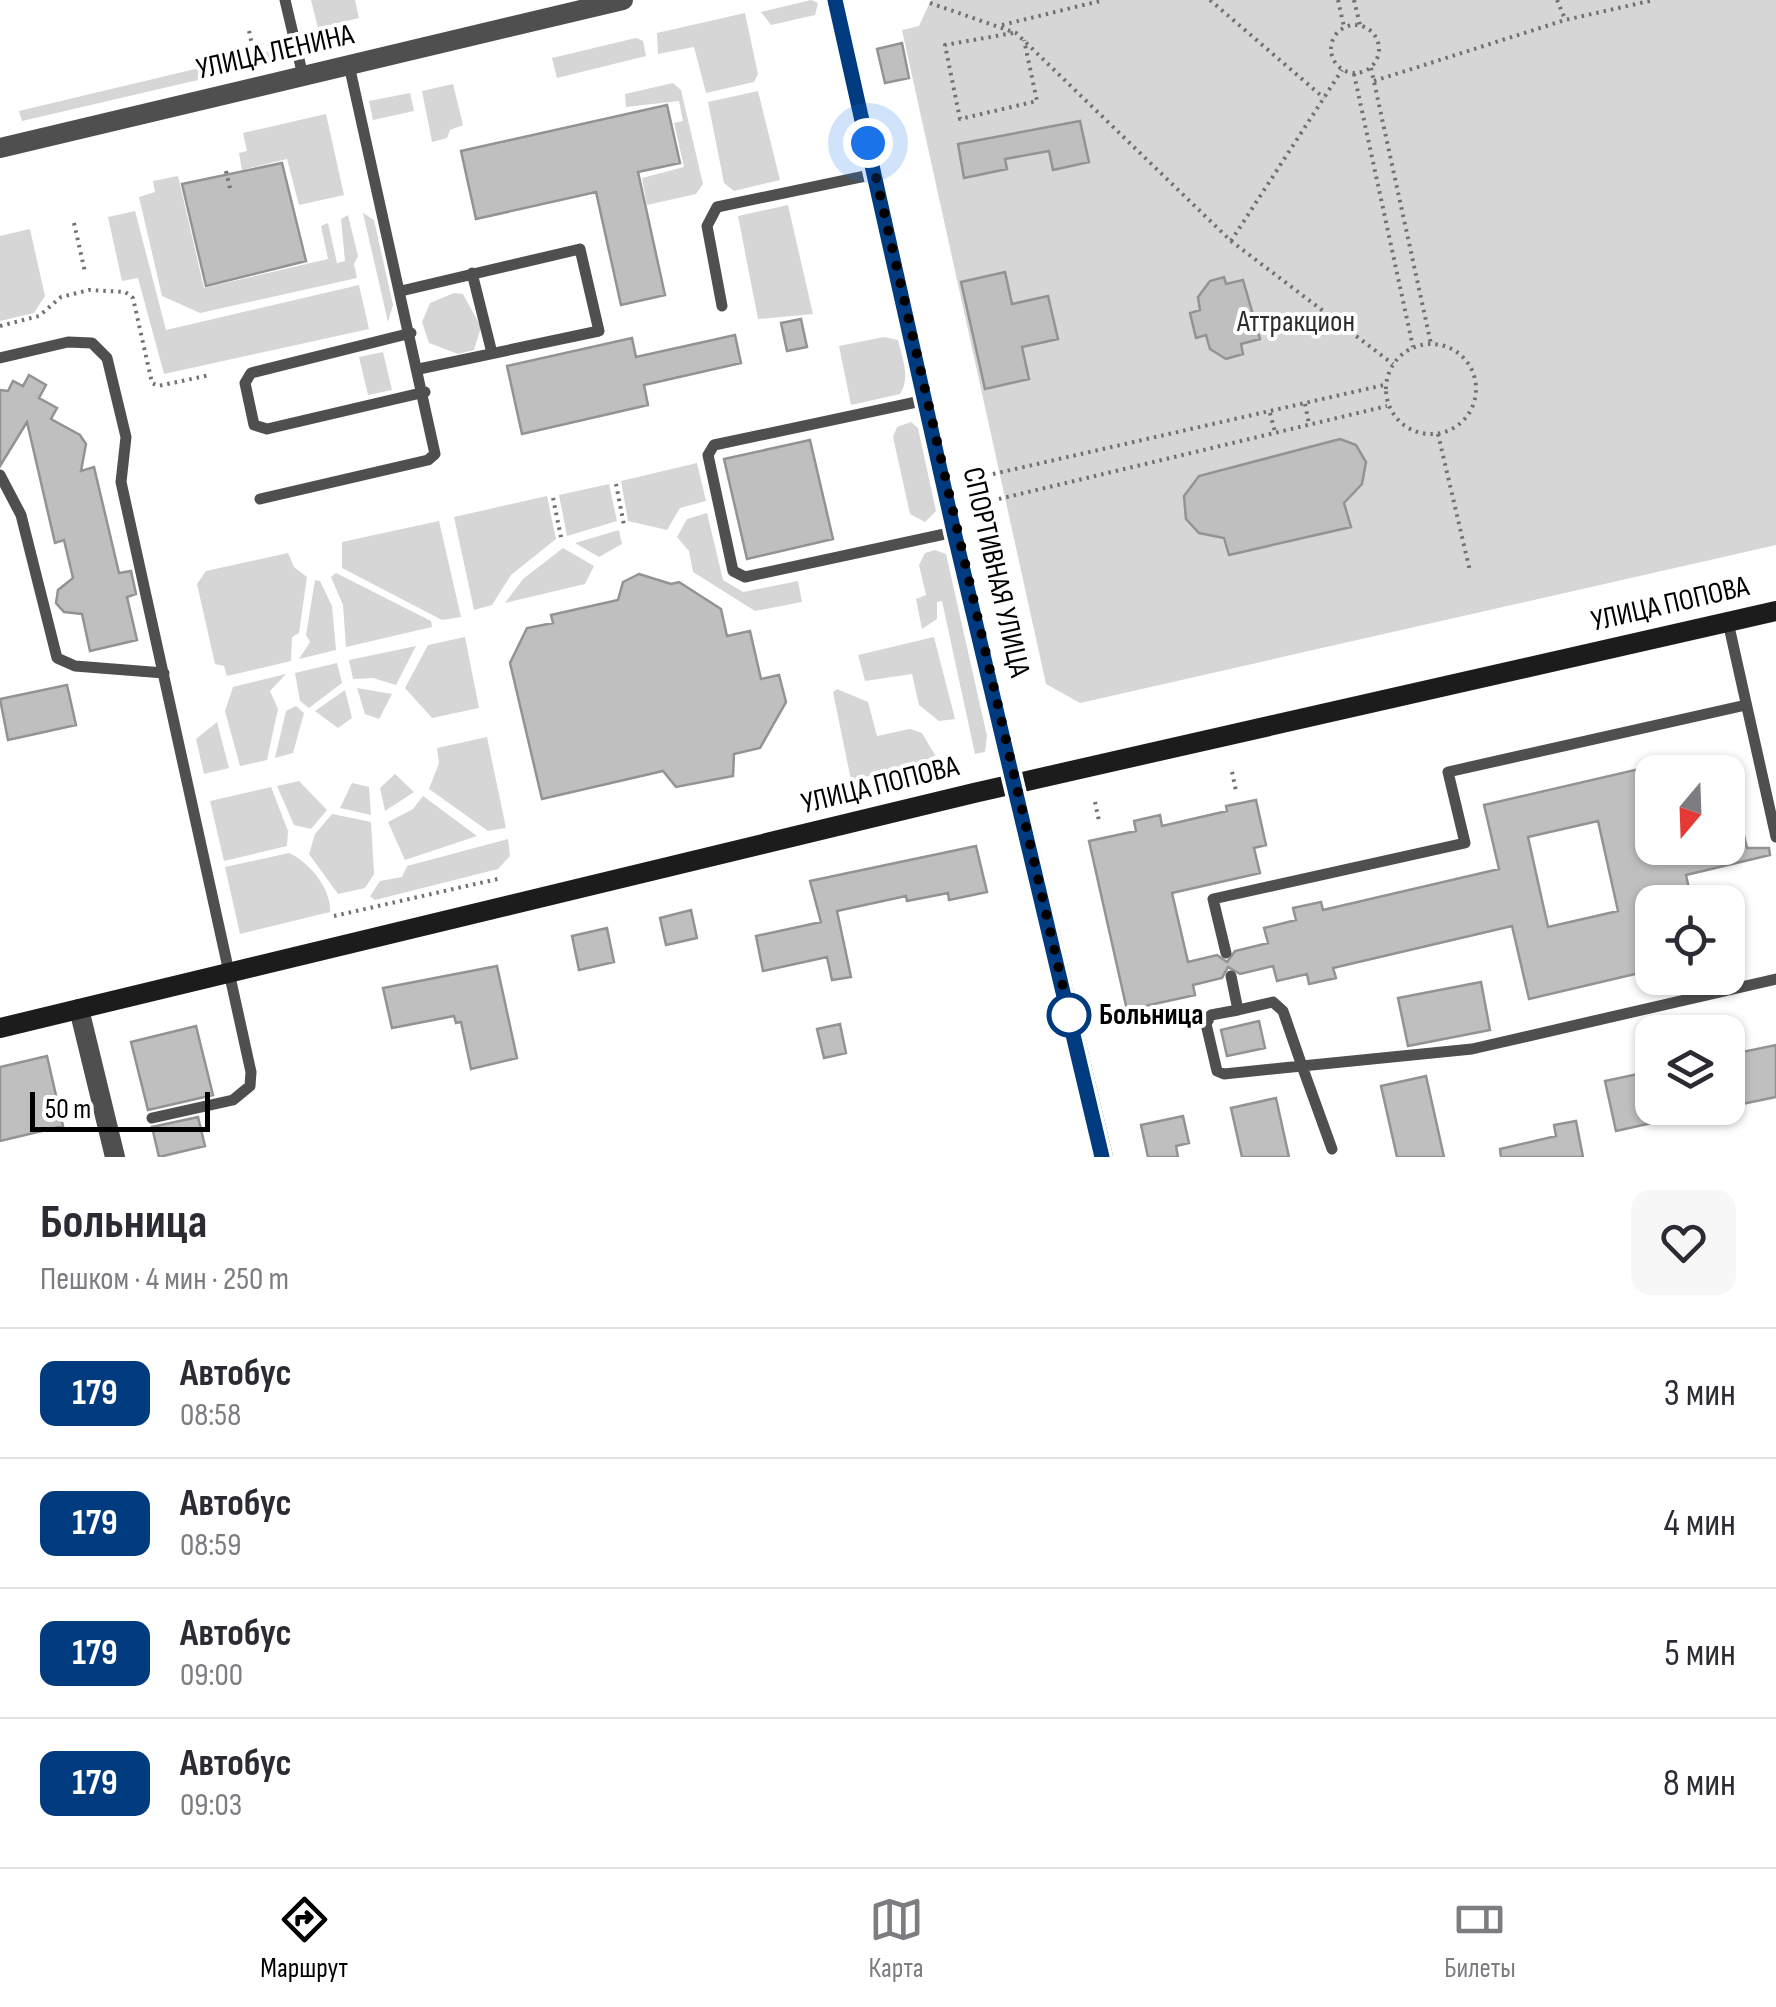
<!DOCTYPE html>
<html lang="ru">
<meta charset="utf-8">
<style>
body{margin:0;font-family:"Sofia Sans Condensed",sans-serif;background:#f7f7f7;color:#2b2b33;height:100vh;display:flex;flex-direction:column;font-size:38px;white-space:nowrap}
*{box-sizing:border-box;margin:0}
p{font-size:32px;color:#7c7c81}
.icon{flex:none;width:55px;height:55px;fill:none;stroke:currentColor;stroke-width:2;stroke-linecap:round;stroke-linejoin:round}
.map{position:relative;height:1157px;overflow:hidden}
.side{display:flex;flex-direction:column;background:#fff;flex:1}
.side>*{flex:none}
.badge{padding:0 20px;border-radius:15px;font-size:35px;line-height:65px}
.needle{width:65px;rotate:199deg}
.buttons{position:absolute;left:1635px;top:755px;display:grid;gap:20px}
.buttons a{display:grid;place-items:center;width:110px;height:110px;border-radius:20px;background:#fff;box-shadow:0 2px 8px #0004;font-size:50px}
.scale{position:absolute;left:30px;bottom:25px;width:180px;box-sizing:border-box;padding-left:10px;border:5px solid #000;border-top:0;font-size:28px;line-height:35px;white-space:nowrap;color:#000;-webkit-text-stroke:8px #fff;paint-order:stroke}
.you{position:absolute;width:50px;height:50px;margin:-25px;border:8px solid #fff;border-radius:50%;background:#1a73e8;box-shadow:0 0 0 15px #1a73e833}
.map>.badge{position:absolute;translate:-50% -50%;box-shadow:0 0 0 5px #fff}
.round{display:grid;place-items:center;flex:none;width:105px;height:105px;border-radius:20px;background:#f7f7f7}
.overview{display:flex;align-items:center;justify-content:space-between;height:170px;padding:0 40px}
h1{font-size:48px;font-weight:700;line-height:75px}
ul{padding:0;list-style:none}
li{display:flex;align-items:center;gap:30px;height:130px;padding:0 40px;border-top:2px solid #e1e1e2}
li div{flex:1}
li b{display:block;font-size:38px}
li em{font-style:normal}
li .badge{min-width:110px;font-weight:700;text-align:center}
.menu{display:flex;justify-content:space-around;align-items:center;height:140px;border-top:2px solid #e1e1e2;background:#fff;font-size:28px;color:#7c7c81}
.menu a{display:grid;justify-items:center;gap:5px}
.menu .selected{color:#000}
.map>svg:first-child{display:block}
.green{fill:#d6d6d6}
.building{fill:#bfbfbf;stroke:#939393;stroke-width:2.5;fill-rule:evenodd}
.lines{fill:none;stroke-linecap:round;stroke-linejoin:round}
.path{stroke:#717171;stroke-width:4;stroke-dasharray:2.5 5;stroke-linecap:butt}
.lane{stroke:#4f4f4f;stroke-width:11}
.street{stroke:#4f4f4f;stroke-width:20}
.secondary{stroke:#1c1c1c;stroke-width:20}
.line-casing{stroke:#fff;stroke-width:22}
.line{stroke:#003b80;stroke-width:15}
.walk{stroke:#000;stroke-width:10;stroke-dasharray:0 18}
.stop-dot{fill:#fff;stroke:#003b80;stroke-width:5}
.labels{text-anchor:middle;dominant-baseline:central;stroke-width:8;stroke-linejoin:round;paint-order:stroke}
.street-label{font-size:30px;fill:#000;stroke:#fff}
.park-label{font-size:30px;fill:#2d2d2d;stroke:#fff}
.stop-label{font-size:30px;font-weight:bold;fill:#000;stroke:#fff;text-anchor:start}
</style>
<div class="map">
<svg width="1776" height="1157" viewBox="0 0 1776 1157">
<rect width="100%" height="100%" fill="#fff"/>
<path class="green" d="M311 0H355L359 18 318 28Z
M811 0 818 3 815 15 771 25 761 12Z
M931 0H1776V545L1080 703 1046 684 902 30 919 26Z
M745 13 758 74 754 82 706 93 694 47 658 54 657 33Z
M636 38 643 41 646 56 557 78 552 58Z
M279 49 271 63 22 121 19 111Z
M673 83 681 90 703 184 696 194 647 205 642 178 684 167 674 123 683 121 679 101 626 107 625 94Z
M453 84 463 125 450 130 447 138 432 142 422 91Z
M758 91 780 180 734 191 724 183 708 102Z
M410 93 414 111 373 120 369 101Z
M326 114 344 195 299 205 287 159 242 170 239 153 247 151 243 133Z
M178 176 204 288 328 259 321 226 328 223 337 263 345 261 341 219 348 215 358 256 354 264 357 278 200 313 162 296 139 197 155 192 153 181Z
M788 205 813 314 758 319 738 216Z
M135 211 166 330 359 285 369 329 164 374 138 278 122 281 108 217Z
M363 213 374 220 393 305 388 322Z
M30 229 45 296 34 313 0 321V236Z
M454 293 463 294 481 327 474 350 458 354 429 343 422 322 430 303Z
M884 337 898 340C902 358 911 377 900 394L851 405 839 346Z
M383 352 392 390 368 395 359 357Z
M911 422 918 428 936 511 925 522 910 514 893 437 897 427Z
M697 463 706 501 680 508 667 530 628 521 621 481Z
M609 484 617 521 567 536 559 495Z
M547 496 556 539 511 575 492 605 474 610 454 517Z
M707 513 723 580 743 592 798 581 802 602 755 611 693 572 689 551 677 537 687 519Z
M439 521 461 617 442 620 342 568V542Z
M619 530 622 544 599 557 575 543Z
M563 548 594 566 585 584 505 603 523 579Z
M935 550 946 554 987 736 985 752 975 754 942 601 937 602V619L922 629 916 599 926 595 919 565 925 553Z
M288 553 294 567 307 577 299 633 292 637 291 661 227 676 224 666 215 664 197 584 206 571Z
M336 573 431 621 432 627 346 647 343 605 331 577Z
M315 580 320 581 332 606 336 650 299 659 310 642 306 635Z
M465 637 479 708 432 718 405 688 428 645Z
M934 637 955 719 939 721 919 705 912 674 865 681 858 655Z
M416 646 396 685 373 678 353 679 349 660Z
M337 663 342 683 309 708 300 701 295 673Z
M286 674 270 691 278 709 267 760 240 766 225 711 233 687Z
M357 688 392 694 379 719 365 714Z
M837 689 868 702 877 736 910 729 922 733 938 760 851 780 833 692Z
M345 690 352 718 338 728 315 711Z
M296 706 304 713 293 753 275 758 286 711Z
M217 722 229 768 204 774 196 739Z
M487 737 506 828 488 831 429 789 439 763 437 748Z
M395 774 414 792 385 811 380 788Z
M299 781 327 810 311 829 294 825 277 786Z
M352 783 369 787 371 815 340 808Z
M271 787 288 831 287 846 224 861 210 801Z
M423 796 477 836 405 860 388 822 413 809Z
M332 814 371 822 374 874 365 888 338 894 309 854 315 834Z
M508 839 510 856 498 869 375 900 370 896 380 881 402 877 407 866Z
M289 853C308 861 332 889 330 912L240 934 225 867Z"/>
<path class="building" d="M902 43 909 78 885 83 877 49Z
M667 105 680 163 638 172 665 295 621 305 596 192 476 219 461 151Z
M1080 121 1089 162 1053 170 1049 151 1005 159 1007 169 964 178 958 144Z
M282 163 306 261 206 286 182 184Z
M1005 272 1012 304 1048 296 1058 339 1022 347 1029 379 985 389 961 282Z
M1224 277 1226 284 1243 280 1260 339 1241 344 1243 354 1226 359 1210 349 1206 335 1196 338 1190 313 1200 310 1198 297 1210 281Z
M801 319 807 347 787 351 781 323Z
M735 335 741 363 644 385 648 405 522 434 507 366 632 338 636 357Z
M29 375 46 385 39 398 57 408 51 419 80 435 86 444 81 471 94 467 119 573 131 571 136 594 127 597 137 640 90 651 82 614 64 612 56 603 58 590 73 578 64 540 55 543 27 422 0 466V390L8 391 13 381 23 386Z
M1340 439 1356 445 1366 462 1362 484 1344 503 1351 527 1229 555 1224 538 1199 533 1186 519 1184 496 1199 476Z
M810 440 833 539 747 559 724 459Z
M639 574 671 584 679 582 721 609 727 636 750 631 761 679 779 675 786 702 760 748 734 754 733 776 676 787 663 771 542 799 510 663 527 628 553 623 551 615 618 600 623 582Z
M67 685 76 725 8 740 0 699Z
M1652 766V848H1728V800L1735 799 1747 848H1769L1770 855 1686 875 1692 902H1652V970L1529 999 1512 926 1333 968 1336 978 1309 984 1307 974 1277 981 1273 966 1240 974 1228 967 1222 978 1193 985 1195 995 1127 1010 1089 841 1136 831 1134 821 1160 815 1162 826 1227 811 1226 806 1256 800 1266 845 1254 848 1260 873 1172 893 1188 962 1217 955 1227 962 1235 951 1268 943 1264 928 1296 920 1293 908 1321 902 1323 910 1499 869 1484 805ZM1598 821 1618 911 1548 927 1528 837Z
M976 846 987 892 949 900 948 893 907 901 906 896 837 911 851 977 832 980 827 957 763 971 756 936 821 922 810 881Z
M691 910 697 938 666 945 660 918Z
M607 928 614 962 579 970 572 936Z
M497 966 517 1058 471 1069 461 1022 456 1023 454 1016 392 1028 383 988Z
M1481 982 1490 1030 1408 1046 1398 998Z
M1259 1021 1265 1048 1227 1056 1221 1030Z
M840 1024 846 1053 824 1058 817 1029Z
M196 1026 213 1095 148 1110 131 1042Z
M1776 1045V1097L1728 1107V1055Z
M47 1056 63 1126 0 1141V1067Z
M1652 1071V1123L1616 1131 1605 1081Z
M1426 1076 1444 1157H1397L1381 1086Z
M1276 1098 1289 1157H1242L1231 1108Z
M1183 1116 1189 1143 1176 1146 1178 1157H1148L1141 1125Z
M198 1117 205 1146 159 1157 152 1127Z
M1576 1121 1583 1157H1501L1500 1149 1556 1136 1554 1125Z"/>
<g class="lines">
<path class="path" d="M1210 0 1324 98
M1338 0 1344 27
M1354 0 1360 25
M1557 0 1565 19
M930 3 1016 33 1231 241 1393 364
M1331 49a24 24 0 1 1 48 0a24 24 0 1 1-48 0Z
M1002 25 1104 0
M249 31 253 49
M1013 33 945 45 960 119 1037 101 1024 40
M1371 68 1431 344
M1354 74 1413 347
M1374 81 1565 20 1654 0
M226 171 230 188
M74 223 85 272
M1231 241 1342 70
M0 326 39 316 61 297 89 290 125 292 133 298 152 383 158 386 210 375
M1386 389a45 45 0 1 1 90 0a45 45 0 1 1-90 0Z
M1305 404 1309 424
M1270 413 1275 432
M1438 434 1470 571
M993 474 1384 385
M616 484 624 525
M553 498 562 542
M999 499 1387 406
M1232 772 1236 791
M1095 802 1099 821
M334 916 502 878"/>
<path class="lane" d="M285 0 303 76
M472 273 492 353
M401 291 580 249 599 331 419 369
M722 306 707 226 717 207 875 174
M411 333 251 373 245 383 254 425 267 429 425 392
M0 358 68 342 92 343 107 358 126 437 121 482 251 1072 250 1086 233 1100 152 1118
M926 400 714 445 708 455 733 571 745 577 954 532
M0 475 21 515 57 658 75 666 164 673
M260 499 428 460 435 454 349 65
M1728 622 1776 837
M1226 953 1213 899 1465 843 1448 772 1746 705
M1231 976 1238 1010 1273 1002 1283 1011 1302 1066 1472 1049 1776 979
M1238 1010 1211 1015 1206 1024 1217 1071 1224 1074 1302 1066 1332 1149"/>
<path class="street" d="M835 0 954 532 1103 1157
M0 148 623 0
M79 1009 115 1157"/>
<path class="secondary" d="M0 1028 974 793 1776 611"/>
</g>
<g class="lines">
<defs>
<path id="line" d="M835 0 954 532 1102 1157"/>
</defs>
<use href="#line" class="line-casing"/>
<use href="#line" class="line"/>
<path class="walk" d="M868 143 1072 1026 1069 1015"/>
</g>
<circle class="stop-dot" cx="1069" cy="1015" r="20"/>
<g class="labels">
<g class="street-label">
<text transform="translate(275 52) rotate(-13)">УЛИЦА ЛЕНИНА</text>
<text transform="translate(996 572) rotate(77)">СПОРТИВНАЯ УЛИЦА</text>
<text transform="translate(1670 604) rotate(-13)">УЛИЦА ПОПОВА</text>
<text transform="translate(880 785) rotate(-14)">УЛИЦА ПОПОВА</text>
</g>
<g class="park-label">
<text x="1296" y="322">Аттракцион</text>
</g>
<g class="stop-label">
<text x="1099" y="1015">Больница</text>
</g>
</g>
</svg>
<div class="buttons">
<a><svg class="needle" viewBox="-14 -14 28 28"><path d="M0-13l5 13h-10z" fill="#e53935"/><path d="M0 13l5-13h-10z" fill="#7c7c81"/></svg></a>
<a><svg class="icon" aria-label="locate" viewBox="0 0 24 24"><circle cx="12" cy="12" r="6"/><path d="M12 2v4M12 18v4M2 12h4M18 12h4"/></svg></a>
<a><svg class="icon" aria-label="layers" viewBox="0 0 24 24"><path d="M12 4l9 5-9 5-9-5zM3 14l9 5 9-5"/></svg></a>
</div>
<div class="scale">50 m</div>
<div class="you" style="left:868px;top:143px"></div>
</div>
<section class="side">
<div class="overview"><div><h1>Больница</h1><p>Пешком · 4 мин · 250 m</p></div><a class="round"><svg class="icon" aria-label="heart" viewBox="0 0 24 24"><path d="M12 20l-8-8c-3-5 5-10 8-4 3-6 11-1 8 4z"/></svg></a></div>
<ul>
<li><span class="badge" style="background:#003b80;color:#fff">179</span><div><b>Автобус</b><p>08:58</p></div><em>3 мин</em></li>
<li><span class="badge" style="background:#003b80;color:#fff">179</span><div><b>Автобус</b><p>08:59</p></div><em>4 мин</em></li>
<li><span class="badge" style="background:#003b80;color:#fff">179</span><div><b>Автобус</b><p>09:00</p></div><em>5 мин</em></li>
<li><span class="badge" style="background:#003b80;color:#fff">179</span><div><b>Автобус</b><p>09:03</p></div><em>8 мин</em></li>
</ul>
</section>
<nav class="menu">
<a class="selected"><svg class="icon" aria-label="directions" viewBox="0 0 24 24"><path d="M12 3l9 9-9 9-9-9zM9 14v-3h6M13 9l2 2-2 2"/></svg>Маршрут</a>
<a><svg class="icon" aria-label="map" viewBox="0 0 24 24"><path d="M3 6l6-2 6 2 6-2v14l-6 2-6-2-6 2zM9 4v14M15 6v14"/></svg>Карта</a>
<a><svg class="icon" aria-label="tickets" viewBox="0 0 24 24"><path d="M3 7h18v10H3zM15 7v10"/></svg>Билеты</a>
</nav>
